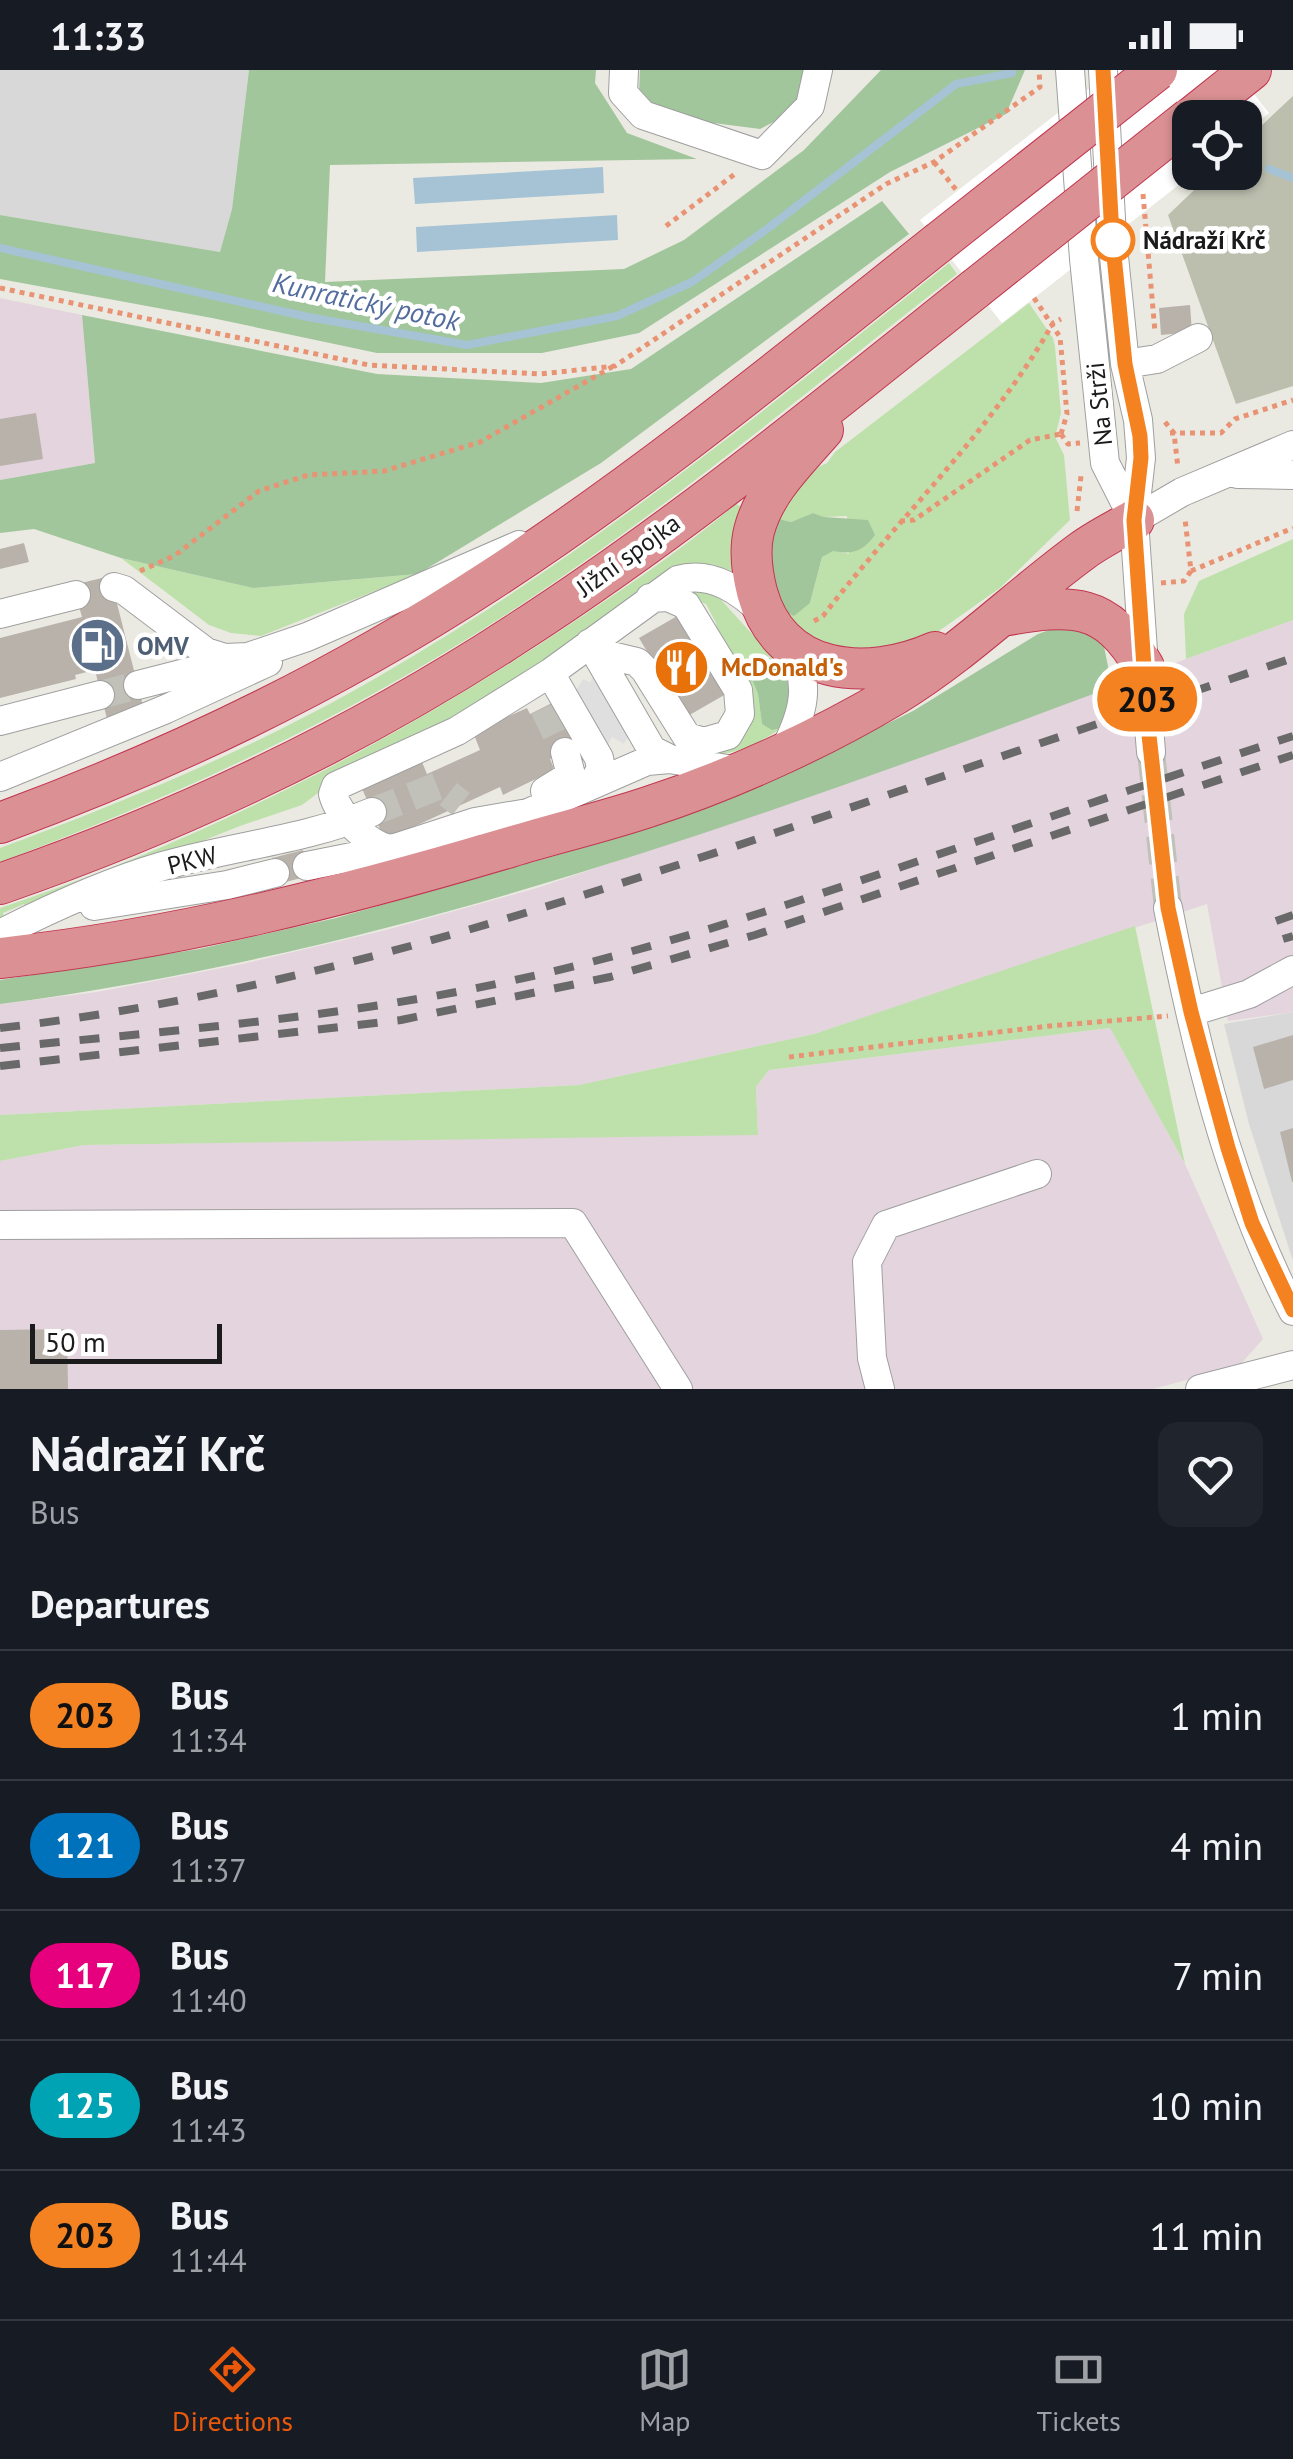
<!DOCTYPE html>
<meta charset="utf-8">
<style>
body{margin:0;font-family:"PT Sans",sans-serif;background:#20242c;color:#f1f3f6;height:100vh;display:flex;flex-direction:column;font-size:38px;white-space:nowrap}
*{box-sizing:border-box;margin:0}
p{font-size:32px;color:#9ea1a6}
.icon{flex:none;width:55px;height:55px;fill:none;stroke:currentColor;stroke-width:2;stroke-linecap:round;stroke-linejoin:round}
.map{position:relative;height:1319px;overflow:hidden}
.side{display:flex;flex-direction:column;background:#171b24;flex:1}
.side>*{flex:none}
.badge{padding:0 20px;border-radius:32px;font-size:35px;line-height:65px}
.controls{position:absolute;left:1172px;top:30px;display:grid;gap:20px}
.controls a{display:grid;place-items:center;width:90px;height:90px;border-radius:20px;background:#171b24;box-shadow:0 2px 8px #0004;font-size:50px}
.scale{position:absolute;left:30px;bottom:25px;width:192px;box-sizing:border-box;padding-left:10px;border:5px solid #1b1b1b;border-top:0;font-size:28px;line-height:35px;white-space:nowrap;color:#1b1b1b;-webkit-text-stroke:8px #fff;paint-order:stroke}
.map>.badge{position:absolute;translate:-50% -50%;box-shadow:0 0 0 5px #fff}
h2{padding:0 30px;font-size:38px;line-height:90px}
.round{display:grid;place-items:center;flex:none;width:105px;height:105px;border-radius:20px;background:#20242c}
.summary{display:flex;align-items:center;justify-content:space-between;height:170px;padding:0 30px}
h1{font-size:48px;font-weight:600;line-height:75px}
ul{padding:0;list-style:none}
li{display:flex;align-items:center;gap:30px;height:130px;padding:0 30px;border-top:2px solid #363941}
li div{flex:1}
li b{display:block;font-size:38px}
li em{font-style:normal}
li .badge{min-width:110px;font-weight:700;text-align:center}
.status{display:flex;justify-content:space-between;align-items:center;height:70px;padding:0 50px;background:#171b24;direction:ltr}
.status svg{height:28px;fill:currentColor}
.tabs{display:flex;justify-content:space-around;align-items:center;height:140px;border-top:2px solid #363941;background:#171b24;font-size:28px;color:#9ea1a6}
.tabs a{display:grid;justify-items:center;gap:5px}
.tabs .current{color:#ea580c}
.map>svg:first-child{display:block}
.residential{fill:#d9d8d8}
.industrial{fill:#e4d4de}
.construction{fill:#bcbfae}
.grass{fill:#bee1ac}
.forest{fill:#a1c69b}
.parking{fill:#dfdfdf}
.water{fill:#a6c3d5}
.pier{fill:#fff}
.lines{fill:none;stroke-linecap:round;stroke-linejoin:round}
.stream{stroke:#a6c3d5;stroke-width:8}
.building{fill:#b8b2ab}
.minor-tunnel{stroke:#c1c1ba;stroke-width:28;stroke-dasharray:28 14;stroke-linecap:butt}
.minor-casing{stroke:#9f9f9f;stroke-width:30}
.highway-casing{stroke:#c23651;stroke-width:42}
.path{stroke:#e99375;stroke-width:5;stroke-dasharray:5 5;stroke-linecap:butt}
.minor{stroke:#fff;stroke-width:28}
.highway{stroke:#db9193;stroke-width:40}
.rail{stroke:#696969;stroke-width:8;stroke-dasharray:20 20;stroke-linecap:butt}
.highway-bridge-casing{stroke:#c23651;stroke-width:42;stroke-linecap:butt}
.highway-bridge{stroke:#db9193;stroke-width:40}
.line-casing{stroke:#fff;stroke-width:22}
.line{stroke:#f58220;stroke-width:15}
.stop-dot{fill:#fff;stroke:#f58220;stroke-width:5}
.labels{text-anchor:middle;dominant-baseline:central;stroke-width:9;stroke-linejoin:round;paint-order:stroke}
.stop-label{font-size:25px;font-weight:bold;fill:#1b1b1b;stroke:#fff;text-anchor:start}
.street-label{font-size:25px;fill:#1b1b1b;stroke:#fff}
.service-label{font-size:25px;font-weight:bold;fill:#4e5e75;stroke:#fff;text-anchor:start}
.food-label{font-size:25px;font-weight:bold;fill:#c56008;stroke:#fff;text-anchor:start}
.water-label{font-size:28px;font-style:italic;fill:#536d9f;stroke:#fff}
</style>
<div class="status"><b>11:33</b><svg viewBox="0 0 49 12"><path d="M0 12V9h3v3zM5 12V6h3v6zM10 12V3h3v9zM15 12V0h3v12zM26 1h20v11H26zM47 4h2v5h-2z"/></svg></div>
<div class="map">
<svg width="1293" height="1319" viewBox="0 0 1293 1319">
<rect width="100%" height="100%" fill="#ebeae2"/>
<path class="residential" d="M0 0H249L232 139 220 182 0 145Z
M1293 942V1191L1249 1054 1224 954Z"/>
<path class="industrial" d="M0 228 82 245 95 393 0 410Z
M1293 550V942L1228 951 1207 834 814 964 579 1015 0 1045V934L97 922 242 894 386 860 537 818 834 717Z
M1110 958 1185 1094 1263 1269 1239 1296 1153 1319H0V1091L84 1075 758 1064 756 1017 769 1000Z"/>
<path class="construction" d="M1293 26V316L1236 334 1168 145 1212 103 1245 102V71Z"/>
<path class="grass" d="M949 193 957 204C812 317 670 437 516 538 354 644 181 725 0 792V778C121 733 240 684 353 621 567 501 758 346 949 193Z
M1029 233 1053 268 1055 277 1061 343 1055 367 1064 385 1070 450 1000 518 919 575 903 582 821 579 775 537 810 533 822 487 833 480 849 484 847 446 824 447 813 443 791 452 772 447 801 405 827 393 835 382Z
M736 434 742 437 732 501 712 494 688 495 456 653 334 711 302 735 240 756 29 840 24 834 3 843 5 850 0 852V838C200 772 388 675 563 559 622 520 682 480 736 434Z
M1293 469V550L1186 589 1184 544 1199 511Z
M121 488 253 518 418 504 261 566 231 563 209 555Z
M695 517 714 522 790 606 779 603 769 586 751 607 758 624 762 654 781 658C763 672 741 681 718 685L714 678 732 671 716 553 706 534 684 526Z
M1135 856 1185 1094 1110 958 769 1000 756 1017 758 1065 84 1075 0 1091V1045L579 1015 814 964Z"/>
<path class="forest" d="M249 0H596L595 13 627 63 697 89 330 95 325 212 624 199 684 170 804 80 881 0H1025L1006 44 890 102 639 263 542 283H377L212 248 0 209V145L220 182 232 139Z
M640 0H809L800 38 760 59 675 48 639 24Z
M882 131 909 164 601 393 418 504 253 518 121 488 34 459 0 463V410L95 393 82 245 377 304 541 313 631 299Z
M813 443 824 447 868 450 875 465C863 481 853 485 833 481L822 487 810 533 794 546 775 537 768 519 772 447 791 452Z
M1076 558 1103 571 1112 617C750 752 385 884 0 934V910L199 879 336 848 603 772 731 728 831 681 913 641 1038 564 1052 559Z
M764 586 774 590 779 603 790 606 794 616 781 658 772 660 762 654 758 624 751 607 755 591Z"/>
<path class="parking" d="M597 601 632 659 624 674 612 667 604 682 571 628 583 609 590 612Z"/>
<path class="water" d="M603 97 604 123 415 134 413 108Z
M617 145 618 170 417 182 416 157Z"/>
<path class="pier" d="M1113 0H1235L1269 43 1245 62V48H1190V102L1194 103 1002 253 920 150Z"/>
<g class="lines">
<path class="stream" d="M1269 99 1293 108
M0 178 308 247 467 275 617 246 692 212 767 159 956 14 1012 3"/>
</g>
<path class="building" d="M1190 235 1192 262 1161 265 1159 238Z
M36 343 43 389 0 396V349Z
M24 473 29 492 0 499V479Z
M110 506 144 640 107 649 95 600 75 605 76 609 0 628V568L82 547 73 515Z
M679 545 726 624 686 647 639 568Z
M554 632 575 677 550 689 556 704 541 710 540 707 503 725 500 717 385 770 359 712 419 685 427 704 480 680 473 662 527 638 530 644Z
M303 780 309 806 278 814 272 788Z
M1293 965V1010L1264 1019 1253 977Z
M1293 1058V1112H1292L1280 1062Z
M67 1259 68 1319H0V1260Z"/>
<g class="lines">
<path class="minor-tunnel" d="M1144 602 1149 656
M100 625 138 615
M544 638 565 682
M1151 682 1168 838
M372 742 438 716 461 734"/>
<defs>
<path id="minor" d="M624 0 623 23 643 45 762 85 810 36 818 0
M1070 0 1084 189 1105 393 1134 450
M1103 0 1112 167 1125 294 1138 350 1141 388 1134 450 1144 595
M1125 294 1157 289 1198 268
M1238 404 1293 405
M1134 450 1182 422 1293 375
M114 517 124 520 206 582 225 588 248 587 307 567 519 475
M0 544 76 525
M590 573 652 680 670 689
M595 582 637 592 645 600 687 667 704 672 728 665 740 644 738 620 686 535 668 527 650 528
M550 603 599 688 601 699 593 713
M138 615 232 591
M0 651 100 625
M1149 656 1151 682
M784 681C803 645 813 612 789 575
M0 707 166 639 268 592
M545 721 571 705 565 682
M392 779C370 777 338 745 333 724L336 716 457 661 550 603 678 510C712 500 742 522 765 545
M307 796 392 779 475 752 528 743 647 691 670 689 738 701
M94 836 227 815 275 803
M1168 838C1195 974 1228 1116 1293 1241
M0 864C51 838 108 812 163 796 232 776 305 770 372 742
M1191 942 1249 924 1293 900
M0 1155 573 1153 678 1319
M880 1319 872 1288 867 1192 886 1155 1037 1104
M1200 1319 1293 1295"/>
<path id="highway" d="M1191 48 1251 0
M823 360C797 390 764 421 754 461 749 481 752 502 757 522 780 606 867 612 935 582
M1002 546C1072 534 1106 531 1144 597
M0 753C171 690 336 611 489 511 646 409 792 289 938 173
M0 814C181 751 355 669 516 564 676 461 826 338 975 219
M0 888C176 869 341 827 510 777 556 763 603 752 648 737 731 710 821 669 896 624 963 583 1019 527 1082 481 1098 469 1117 460 1134 450"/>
</defs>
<use href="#minor" class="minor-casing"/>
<use href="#highway" class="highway-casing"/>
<path class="path" d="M934 92 957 121
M1143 124 1155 262
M666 156 735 104
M0 218 369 295 540 304 615 296 886 114 934 92 1040 17 1039 0
M1034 228 1060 267 1067 344 1061 364
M1165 352 1174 363 1178 398
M1170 363H1221L1235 349 1293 330
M1061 364 1068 374 1080 373
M1077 441 1081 406
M900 451 914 450 1030 370 1061 364
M140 501 174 486 259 421 308 405 384 401 480 372 612 297
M1191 501 1293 458
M1161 513 1184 511 1191 501 1185 449
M814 551 823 546C898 448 992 361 1053 253L1061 249
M789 987 1049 956 1168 946"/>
<use href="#minor" class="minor"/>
<use href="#highway" class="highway"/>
<path class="rail" d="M1276 851 1293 845
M1283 869 1293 866
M0 958C262 928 499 854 748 772 930 711 1111 649 1293 588
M0 978C167 961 337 948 501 913 635 885 763 843 892 800 1026 755 1159 710 1293 666
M0 996 401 950 610 907 755 865 1293 685"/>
<defs>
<path id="highway-bridge" d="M938 173 1157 0
M975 219 1190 48"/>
</defs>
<use href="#highway-bridge" class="highway-bridge-casing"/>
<use href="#highway-bridge" class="highway-bridge"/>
</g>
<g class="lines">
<defs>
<path id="line" d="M1103 0 1112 166 1125 294 1140 366 1141 388 1134 450 1148 656 1168 838 1191 942 1228 1078 1252 1153 1293 1240"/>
</defs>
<use href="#line" class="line-casing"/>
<use href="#line" class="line"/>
</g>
<defs>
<symbol id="fuel-disc" viewBox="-11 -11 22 22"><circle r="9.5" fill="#5c6f8a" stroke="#fff"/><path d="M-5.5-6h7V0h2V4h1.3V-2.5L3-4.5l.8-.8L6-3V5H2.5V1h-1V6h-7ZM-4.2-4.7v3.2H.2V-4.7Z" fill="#fff"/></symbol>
<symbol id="restaurant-disc" viewBox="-11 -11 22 22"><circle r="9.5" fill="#e8710a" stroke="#fff"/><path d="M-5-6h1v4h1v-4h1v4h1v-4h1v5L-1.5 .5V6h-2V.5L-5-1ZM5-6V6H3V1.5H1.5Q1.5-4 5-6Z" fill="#fff"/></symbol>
</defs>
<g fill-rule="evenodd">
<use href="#fuel-disc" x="66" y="544" width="63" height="63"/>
<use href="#restaurant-disc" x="650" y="566" width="63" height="63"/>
</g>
<circle class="stop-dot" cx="1113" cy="170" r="20"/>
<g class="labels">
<g class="stop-label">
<text x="1143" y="170">Nádraží Krč</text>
</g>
<g class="street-label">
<text transform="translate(1099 334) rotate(-96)">Na Strži</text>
<text transform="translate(628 485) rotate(-36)">Jižní spojka</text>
<text transform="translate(192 790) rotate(-14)">PKW</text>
</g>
<g class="service-label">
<text x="137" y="576">OMV</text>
</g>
<g class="food-label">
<text x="721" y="597">McDonald's</text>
</g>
<g class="water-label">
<text transform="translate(366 231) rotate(12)">Kunratický potok</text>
</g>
</g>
</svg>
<div class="controls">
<a><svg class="icon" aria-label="locate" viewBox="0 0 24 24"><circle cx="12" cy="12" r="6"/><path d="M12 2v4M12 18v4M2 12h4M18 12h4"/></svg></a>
</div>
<div class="scale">50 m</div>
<b class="badge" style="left:1147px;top:629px;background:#f58220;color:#111">203</b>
</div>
<section class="side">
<div class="summary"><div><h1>Nádraží Krč</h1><p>Bus</p></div><a class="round"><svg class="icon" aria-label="heart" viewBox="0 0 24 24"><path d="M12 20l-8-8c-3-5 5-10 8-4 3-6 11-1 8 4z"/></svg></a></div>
<h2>Departures</h2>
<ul>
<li><span class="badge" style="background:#f58220;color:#111">203</span><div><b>Bus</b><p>11:34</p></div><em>1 min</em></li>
<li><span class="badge" style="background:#0072bc;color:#fff">121</span><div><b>Bus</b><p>11:37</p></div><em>4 min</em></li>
<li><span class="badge" style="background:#e6007e;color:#fff">117</span><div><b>Bus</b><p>11:40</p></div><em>7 min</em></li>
<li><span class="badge" style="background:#00a3b4;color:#fff">125</span><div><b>Bus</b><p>11:43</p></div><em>10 min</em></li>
<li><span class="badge" style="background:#f58220;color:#111">203</span><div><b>Bus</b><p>11:44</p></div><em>11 min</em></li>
</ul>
</section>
<nav class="tabs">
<a class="current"><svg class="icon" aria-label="directions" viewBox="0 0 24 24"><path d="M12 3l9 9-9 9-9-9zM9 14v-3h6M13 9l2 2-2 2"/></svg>Directions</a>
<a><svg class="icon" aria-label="map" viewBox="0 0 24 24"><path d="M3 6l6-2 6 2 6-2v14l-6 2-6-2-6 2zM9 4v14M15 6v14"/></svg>Map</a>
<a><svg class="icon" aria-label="tickets" viewBox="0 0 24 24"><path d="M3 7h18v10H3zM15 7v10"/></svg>Tickets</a>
</nav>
